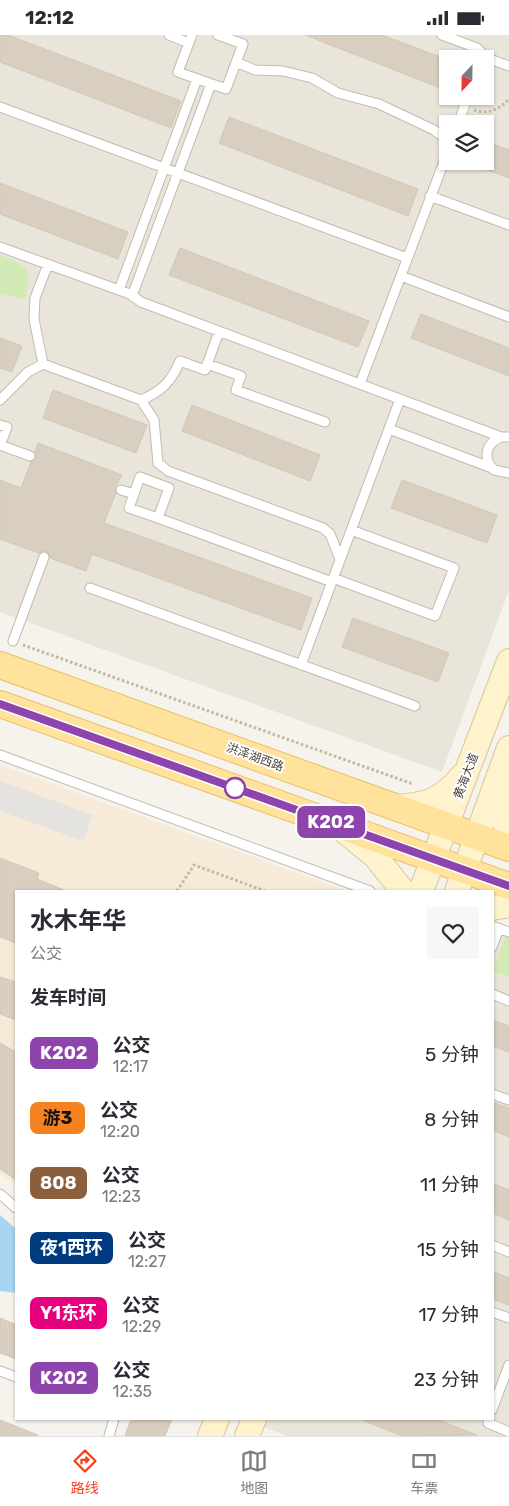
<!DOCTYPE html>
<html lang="zh">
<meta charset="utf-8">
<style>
body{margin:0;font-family:Rubik,"Noto Sans SC",sans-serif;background:#f7f7f7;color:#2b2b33;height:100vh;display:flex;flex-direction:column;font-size:19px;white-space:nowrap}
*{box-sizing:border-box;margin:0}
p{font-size:16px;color:#7c7c81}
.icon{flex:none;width:28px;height:28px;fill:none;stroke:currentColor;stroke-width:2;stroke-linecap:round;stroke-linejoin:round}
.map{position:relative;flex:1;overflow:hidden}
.side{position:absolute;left:15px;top:855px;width:479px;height:530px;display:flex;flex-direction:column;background:#fff;border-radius:0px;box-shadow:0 1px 4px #0004}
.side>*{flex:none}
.badge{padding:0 10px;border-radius:8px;font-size:18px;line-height:32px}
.needle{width:32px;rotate:202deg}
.buttons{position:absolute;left:439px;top:15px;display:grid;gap:10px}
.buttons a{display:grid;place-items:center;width:55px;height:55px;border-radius:0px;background:#fff;box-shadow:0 1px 4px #0004;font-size:25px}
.map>.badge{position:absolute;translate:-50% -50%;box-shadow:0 0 0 2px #fff}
h2{padding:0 15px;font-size:19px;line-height:45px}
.round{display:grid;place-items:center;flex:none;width:52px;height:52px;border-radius:0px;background:#f7f7f7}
.head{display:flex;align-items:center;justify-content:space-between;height:85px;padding:0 15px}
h1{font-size:24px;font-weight:700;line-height:38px}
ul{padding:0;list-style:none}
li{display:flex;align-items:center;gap:15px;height:65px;padding:0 15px}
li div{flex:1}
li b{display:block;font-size:19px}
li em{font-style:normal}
li .badge{min-width:55px;font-weight:700;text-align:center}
.status{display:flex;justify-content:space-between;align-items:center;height:35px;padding:0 25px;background:#fff;direction:ltr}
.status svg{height:14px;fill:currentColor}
.tabs{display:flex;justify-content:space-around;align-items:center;height:70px;border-top:1px solid #e1e1e2;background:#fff;font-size:14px;color:#7c7c81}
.tabs a{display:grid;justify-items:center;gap:2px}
.tabs .current{color:#fc3f1d}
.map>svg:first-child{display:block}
.residential{fill:#eae5da;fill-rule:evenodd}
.commercial{fill:#f7ead8}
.green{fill:#d2eab5}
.parking{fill:#e5e3e0}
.water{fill:#a9d4f2}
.building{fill:#d8cfc1;stroke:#d3c7b4}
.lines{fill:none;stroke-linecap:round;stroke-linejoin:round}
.lane-casing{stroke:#c2bbae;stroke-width:11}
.secondary-casing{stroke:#d6c79b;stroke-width:26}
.primary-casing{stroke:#e6c16a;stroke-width:28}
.path{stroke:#c4b79f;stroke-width:3;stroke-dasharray:2.5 2.5;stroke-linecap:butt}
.lane{stroke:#fff;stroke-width:9}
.secondary{stroke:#fff3cd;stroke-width:24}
.primary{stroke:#ffe39c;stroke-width:26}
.line-casing{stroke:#fff;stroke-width:11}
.line{stroke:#8e44ad;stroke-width:8}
.stop-dot{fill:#fff;stroke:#8e44ad;stroke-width:2.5}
.labels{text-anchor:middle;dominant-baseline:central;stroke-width:4;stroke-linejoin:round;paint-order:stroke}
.street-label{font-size:12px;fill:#4b4439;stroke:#fff}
</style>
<div class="status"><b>12:12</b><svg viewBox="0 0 49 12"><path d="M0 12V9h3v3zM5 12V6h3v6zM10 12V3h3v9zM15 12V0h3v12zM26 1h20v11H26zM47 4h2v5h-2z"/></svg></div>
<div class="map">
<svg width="509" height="1401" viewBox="0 0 509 1401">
<rect width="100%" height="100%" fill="#f6f3ec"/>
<path class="residential" d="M0 0H509V555L442 737 0 577ZM448 24H485V61H448ZM448 89H485V126H448Z
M493 897 509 903V1401H287L264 1392 268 1384H492Z"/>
<path class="commercial" d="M0 730 347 856H16V1151L0 1139Z"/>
<path class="green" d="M0 220C17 226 33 231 28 252 27 257 27 260 24 264L0 259Z
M505 902 509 903V942L493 936Z"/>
<path class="parking" d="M0 746 93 780 83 806 0 776Z"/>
<path class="water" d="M0 1180 16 1194V1258L0 1256Z"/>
<path class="building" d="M0 0H8L181 66 171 93 0 27Z
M305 0H382L448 25V56Z
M229 82 418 154 408 181 219 108Z
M488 107 509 115V143L485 134V116Z
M0 148 128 197 118 224 0 179Z
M180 213 369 286 358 312 169 240Z
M421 279 509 313V341L411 303Z
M0 303 22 311 12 337 0 333Z
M53 355 147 390 136 418 43 383Z
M192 370 320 420 310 446 182 396Z
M38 408 122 440 115 453 116 458 104 488 312 563 301 595 92 519 86 536 50 523 47 516 39 518 0 504V445L21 453 31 427 36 424 35 417Z
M402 445 497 480 487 508 391 473Z
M353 583 449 618 438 647 342 612Z
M0 823 39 838 37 844 64 855 16 856V908L0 902Z
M0 942 16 947V985L0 979Z
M492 985 509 991V1017L492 1011Z
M0 1008 16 1017V1145L0 1134Z
M492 1067 509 1073V1102L492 1095Z
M492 1148 509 1155V1185L492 1178Z
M492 1236 509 1243V1270L492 1264Z
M0 1283 16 1290V1324L0 1318Z
M131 1384H172L165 1401H125Z
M360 1384H436L477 1400 402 1401Z
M0 1385 38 1400V1401H0Z"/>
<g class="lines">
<defs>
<path id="lane" d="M169 0 189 8
M192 0 178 37 226 54 243 9 218 0
M442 0 477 13 482 18 481 24
M481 21 509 31
M236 27 255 35 283 36 312 43 338 58 379 69 434 95 448 106
M0 72 407 223
M458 89 468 61
M430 161 509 190
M0 212 130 259 141 267 501 402H509
M401 241 509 282
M119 255 197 44
M132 261 211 49
M43 329 34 284 35 263 48 229
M207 329 241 341 236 355 325 387
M360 349 448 116
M0 365 28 337 43 329 141 365 154 385 158 428 168 436 323 493 330 499 340 524
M141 365C162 356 171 347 180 326L205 335 219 297
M0 390 7 392 0 411
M389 394 492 433
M501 402C486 408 482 423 494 435L509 438
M0 410 30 421
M140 442 169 453 158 483 129 473Z
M121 455 134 459
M158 483 332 547
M333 543 435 581 454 533 351 495
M90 553 415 671
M13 606 44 522
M301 630 400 364
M0 720 370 856
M492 891 509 897
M492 912 499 893
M492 959 509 966
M492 1059 509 1065
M0 1159 16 1173
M492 1210 509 1217
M492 1277 509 1283
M0 1336 16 1342
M492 1375 509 1330
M489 1384 488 1388 509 1397
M109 1401 114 1384"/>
<path id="secondary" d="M498 751 502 782 509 797
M395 772C427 770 441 766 462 741
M343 795 375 821 403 856
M421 856 509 626
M457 856 509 713
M492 873 509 870
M210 1401 217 1384
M247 1401 254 1384"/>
<path id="primary" d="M0 630 509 813
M0 669 509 851"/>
</defs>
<use href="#lane" class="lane-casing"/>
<use href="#secondary" class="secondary-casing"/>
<use href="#primary" class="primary-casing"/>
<path class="path" d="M474 75C489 80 499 74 509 64
M23 610 413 749
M177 856 194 830 265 856"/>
<use href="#lane" class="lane"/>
<use href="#secondary" class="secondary"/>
<use href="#primary" class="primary"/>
</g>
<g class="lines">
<defs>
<path id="line" d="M0 669 509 851"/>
</defs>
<use href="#line" class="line-casing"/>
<use href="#line" class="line"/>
</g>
<circle class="stop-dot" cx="235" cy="753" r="10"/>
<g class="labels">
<g class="street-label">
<text transform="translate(255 722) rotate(20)">洪泽湖西路</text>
<text transform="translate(466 741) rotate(-69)">黄海大道</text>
</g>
</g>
</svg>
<div class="buttons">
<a><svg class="needle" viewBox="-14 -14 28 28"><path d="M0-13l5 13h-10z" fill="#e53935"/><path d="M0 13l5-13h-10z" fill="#7c7c81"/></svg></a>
<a><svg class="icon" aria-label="layers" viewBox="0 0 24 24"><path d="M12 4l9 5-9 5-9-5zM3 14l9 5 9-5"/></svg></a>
</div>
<b class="badge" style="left:331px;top:787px;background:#8e44ad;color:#fff">K202</b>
<section class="side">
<div class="head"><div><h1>水木年华</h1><p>公交</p></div><a class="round"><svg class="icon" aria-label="heart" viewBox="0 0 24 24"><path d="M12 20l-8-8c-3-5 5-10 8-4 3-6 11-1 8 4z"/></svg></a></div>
<h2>发车时间</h2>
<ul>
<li><span class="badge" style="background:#8e44ad;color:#fff">K202</span><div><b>公交</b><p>12:17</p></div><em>5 分钟</em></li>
<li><span class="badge" style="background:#f58220;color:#111">游3</span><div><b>公交</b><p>12:20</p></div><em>8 分钟</em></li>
<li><span class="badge" style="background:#8b5e3c;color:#fff">808</span><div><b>公交</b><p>12:23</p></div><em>11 分钟</em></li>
<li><span class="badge" style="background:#003b80;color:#fff">夜1西环</span><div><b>公交</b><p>12:27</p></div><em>15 分钟</em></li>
<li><span class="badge" style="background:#e6007e;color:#fff">Y1东环</span><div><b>公交</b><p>12:29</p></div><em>17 分钟</em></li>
<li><span class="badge" style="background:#8e44ad;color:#fff">K202</span><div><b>公交</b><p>12:35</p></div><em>23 分钟</em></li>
</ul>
</section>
</div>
<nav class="tabs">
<a class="current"><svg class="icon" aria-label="directions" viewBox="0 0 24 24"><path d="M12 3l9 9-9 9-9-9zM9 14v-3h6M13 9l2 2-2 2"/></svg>路线</a>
<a><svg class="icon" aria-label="map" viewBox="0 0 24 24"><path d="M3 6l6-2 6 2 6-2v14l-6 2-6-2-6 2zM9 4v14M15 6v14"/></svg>地图</a>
<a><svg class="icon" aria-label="tickets" viewBox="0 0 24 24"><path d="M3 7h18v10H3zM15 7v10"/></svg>车票</a>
</nav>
